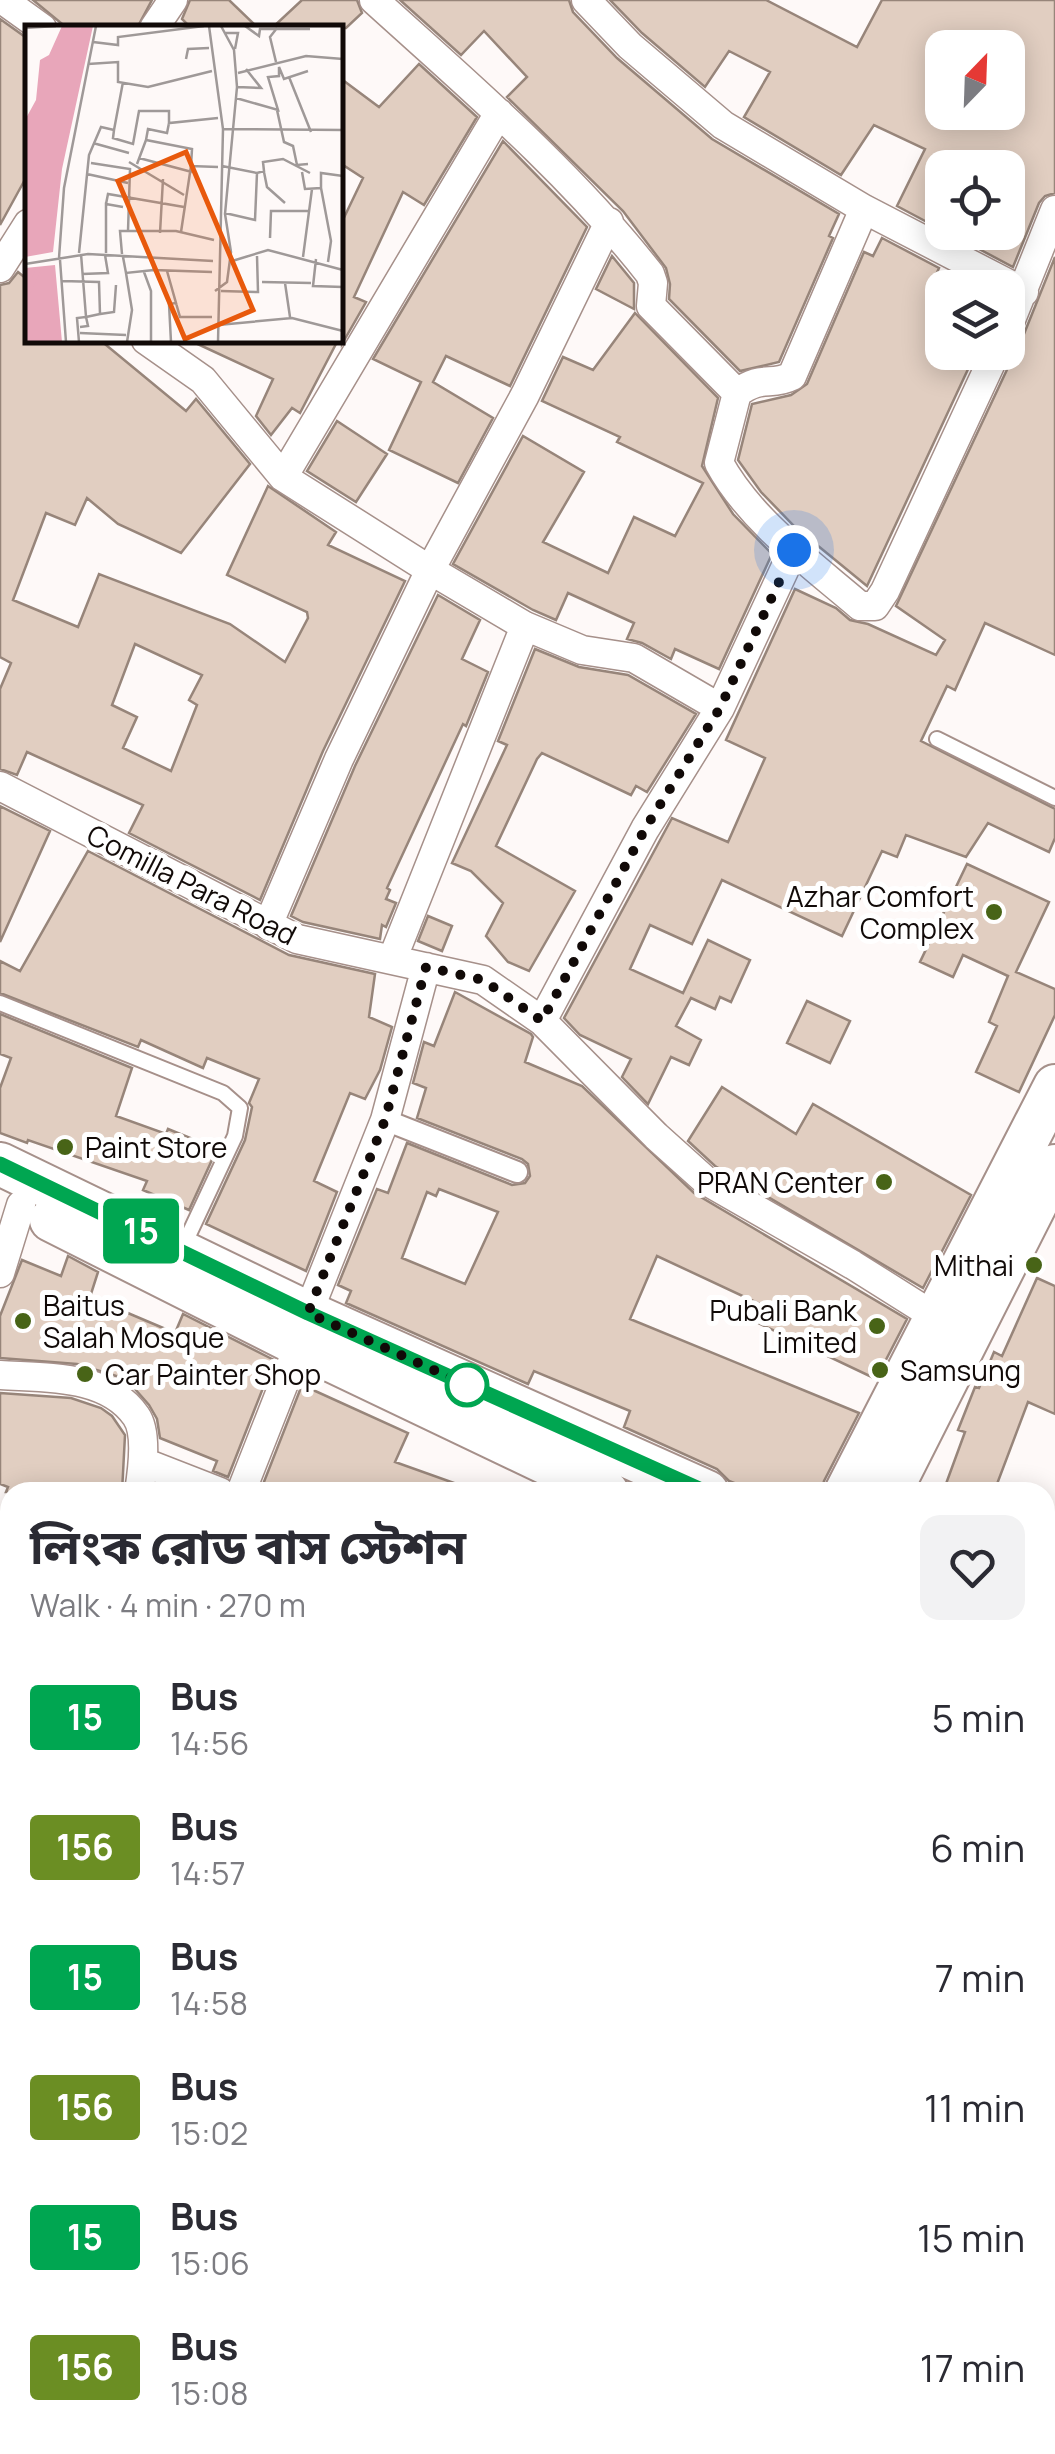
<!DOCTYPE html>
<meta charset="utf-8">
<style>
body{margin:0;font-family:Manrope,"Noto Sans Bengali",sans-serif;background:#f2f2f3;color:#2b2b33;height:100vh;display:flex;flex-direction:column;font-size:38px;white-space:nowrap}
*{box-sizing:border-box;margin:0}
p{font-size:32px;color:#7c7c81}
.icon{flex:none;width:55px;height:55px;fill:none;stroke:currentColor;stroke-width:2;stroke-linecap:round;stroke-linejoin:round}
.map{position:relative;flex:1;overflow:hidden}
.sheet{position:absolute;left:0px;top:1482px;width:1055px;height:972px;display:flex;flex-direction:column;background:#fff;border-radius:30px 30px 0 0;box-shadow:0 5px 25px #0003}
.sheet>*{flex:none}
.badge{padding:0 20px;border-radius:8px;font-size:35px;line-height:65px}
.needle{width:65px;rotate:23deg}
.fabs{position:absolute;left:925px;top:30px;display:grid;gap:20px}
.fabs a{display:grid;place-items:center;width:100px;height:100px;border-radius:20px;background:#fff;box-shadow:0 5px 25px #0003;font-size:50px}
.you{position:absolute;width:50px;height:50px;margin:-25px;border:8px solid #fff;border-radius:50%;background:#1a73e8;box-shadow:0 0 0 15px #1a73e833}
.map>.badge{position:absolute;translate:-50% -50%;box-shadow:0 0 0 5px #fff}
.round{display:grid;place-items:center;flex:none;width:105px;height:105px;border-radius:20px;background:#f2f2f3}
.headline{display:flex;align-items:center;justify-content:space-between;height:170px;padding:0 30px}
h1{font-size:48px;font-weight:700;line-height:75px}
ul{padding:0;list-style:none}
li{display:flex;align-items:center;gap:30px;height:130px;padding:0 30px}
li div{flex:1}
li b{display:block;font-size:38px}
li em{font-style:normal}
li .badge{min-width:110px;font-weight:700;text-align:center}
.map>svg:first-child{display:block}
.building{fill:#e1cec1;stroke:#97857a;stroke-width:2.5;fill-rule:evenodd}
.lines{fill:none;stroke-linecap:round;stroke-linejoin:round}
.service-casing{stroke:#a6908a;stroke-width:18}
.pedestrian-casing{stroke:#a6908a;stroke-width:24}
.minor-casing{stroke:#a6908a;stroke-width:31}
.primary-casing{stroke:#a6908a;stroke-width:46}
.service{stroke:#fff;stroke-width:14}
.pedestrian{stroke:#fff;stroke-width:20}
.minor{stroke:#fff;stroke-width:28}
.primary{stroke:#fff;stroke-width:42}
.line-casing{stroke:#fff;stroke-width:22}
.line{stroke:#00a651;stroke-width:15}
.walk{stroke:#110a08;stroke-width:10;stroke-dasharray:0 18}
.poi-dot{fill:#486417;stroke:#fff;stroke-width:4}
.stop-dot{fill:#fff;stroke:#00a651;stroke-width:5}
.labels{text-anchor:middle;dominant-baseline:central;stroke-width:10;stroke-linejoin:round;paint-order:stroke}
.street-label{font-size:28px;fill:#110a08;stroke:#fff}
.poi-label{font-size:28px;fill:#110a08;stroke:#fff;text-anchor:end}
.inset-river{fill:none;stroke:#e8a6ba;stroke-width:5}
.inset-road{fill:none;stroke:#9f9998;stroke-width:2.5}
.view{fill:#e8590c;fill-opacity:0.15;stroke:#e8590c;stroke-width:5}
.inset-edge{fill:none;stroke:#110a08;stroke-width:5}
</style>
<div class="map">
<svg width="1055" height="2454" viewBox="0 0 1055 2454">
<rect width="100%" height="100%" fill="#fef9f8"/>
<path class="building" d="M33 0H152L137 28H67Z
M190 0H229L258 28H191L182 19Z
M302 0H357L362 13 346 28H272Z
M400 0H569L573 12 617 58 712 139 839 214 829 236 833 238 779 362 740 371 669 299 670 284 666 268 623 211 507 97 527 77 484 31 461 55Z
M610 0H766L857 47 882 0H1055V193L1045 196 1039 203 1013 267 947 232H1008V168H942V230L897 206 925 149 874 125 841 175 744 117 770 72 729 51 705 87 642 33ZM942 48H1008V112H942Z
M0 19 28 39V174L0 225Z
M419 64 477 117 424 205 403 192 354 297 366 302 342 344 340 226 363 178 340 163V78L379 107Z
M503 141 587 227 510 386 446 356 433 382 493 418 458 483 389 450 421 382 373 359Z
M882 238 939 268 930 288 942 293V352H976L867 586 795 527 761 492 738 460 752 404 791 395 807 384 864 252 873 256Z
M612 256 634 283V309L596 289Z
M1055 257V655L985 623 955 690 947 686 921 741 1055 809V838L1049 852 988 823 966 857 906 835 897 857 882 851 842 936 722 880 692 944 650 925 630 969 683 993 708 940 750 960 731 1002 720 997 715 1009 691 998 676 1026 701 1040 689 1065 671 1057 648 1104 622 1077 631 1059 580 1035 564 1018 672 818 728 842 765 758 726 740 795 589 836 608 850 620 868 624 936 655 945 640 896 606 1012 359 1011 344 1024 334Z
M18 272 28 280V340H100L186 411 196 399 250 464 181 553 118 524 87 498 75 525 46 513 13 600 78 627 99 574 230 624 285 662 308 618 307 612 227 575 268 486 336 532 328 545 405 581 323 751 260 900 129 833 143 805 27 752 17 775 0 769V689L11 663 0 657V285L9 283ZM135 644 202 675 189 700 197 705 171 771 123 748 137 717 112 705Z
M635 313 718 398 702 466 733 514 772 554 719 669 675 649 671 659 642 643 627 639 634 623 568 593 556 620 533 610 453 564 523 436 584 472 543 542 608 573 634 517 675 536 703 483 617 442 620 437 542 401 563 357 593 370Z
M189 340H338L300 413 292 408 271 435 256 416 273 379Z
M337 421 387 454 356 502 307 471Z
M438 595 480 620 462 659 488 672 466 726 463 724 387 888 390 890 386 899 396 903 386 927 382 925 380 939 303 922 291 916 355 766Z
M535 649 579 667 628 675 696 714 647 792 636 786 631 795 542 753 537 759 496 846 575 891 529 971 508 962 486 936 503 903 471 871 452 863 507 745 498 741Z
M0 806 50 831 0 942Z
M88 851 289 955 375 974 369 1017 392 1027 380 1070 365 1099 350 1093 314 1181 337 1192 306 1271 206 1224 245 1140 252 1107 249 1103 259 1079 207 1058 203 1068 141 1040 138 1047 0 993V961L20 971Z
M967 864 1049 902 1016 972 1055 989V1015L1019 1092 976 1072 997 1026 989 1022 1008 976 963 955 953 977 920 962Z
M428 916 452 926 442 951 418 941Z
M455 992 531 1034 533 1037 525 1062 582 1086 694 1193 907 1319 876 1379 756 1322 764 1306 657 1256 630 1319 859 1413 824 1481 821 1492H757L729 1481 717 1469 624 1427 630 1411 534 1371 528 1384 346 1303 351 1291 338 1285 377 1189 388 1193 407 1143 512 1185 525 1183 530 1176 528 1164 522 1159 417 1118 426 1088 413 1083 424 1042 434 1046ZM439 1189 498 1212 465 1284 402 1258 427 1192 436 1196Z
M807 1001 850 1021 830 1063 787 1043Z
M0 1014 132 1068 116 1116 166 1134 168 1129 217 1149 189 1210 143 1190 147 1181 28 1140 27 1143 0 1133V1088L11 1058 0 1054Z
M722 1087 796 1134 813 1104 971 1195 923 1288 715 1166 688 1141Z
M68 1256 98 1272 90 1297 175 1333 183 1314 274 1360 228 1477 213 1471 217 1461 160 1438 157 1419 149 1405 134 1388 116 1376 77 1364 0 1358V1316L22 1260 61 1276Z
M1037 1278 1055 1286V1414L1028 1402 994 1492H943L965 1432 958 1430 975 1387 979 1388 994 1352 1002 1356Z
M302 1385 408 1433 395 1462 471 1489 470 1492H260Z
M0 1393 71 1398 101 1408 112 1416 125 1435 122 1492H6L8 1487 0 1484Z"/>
<g class="lines">
<defs>
<path id="service" d="M937 739 1055 798
M0 1003 223 1093 240 1108 235 1136 183 1247"/>
<path id="pedestrian" d="M385 1120 517 1172"/>
<path id="minor" d="M3 0 42 28
M374 0C470 87 570 172 650 274L653 283 651 306 737 393 719 463C750 520 811 564 860 606H875L885 591 996 352
M586 0 630 46 723 125 864 209 1024 292
M154 28 173 0
M0 268 28 224
M1008 327 1055 210
M146 340 203 380 283 477 430 570 525 626 582 650 634 658 720 708
M737 393C763 374 770 387 792 376L864 209
M283 477 499 113
M0 786 297 939 483 980 542 1021 656 1136 705 1180 853 1265 934 1316
M268 925 339 759 430 570 525 395 609 222
M392 960 525 626
M542 1021 645 829 720 708 794 549
M0 1273 21 1205
M308 1313 385 1120 426 967
M0 1375C45 1378 107 1374 136 1416 148 1433 142 1473 139 1492
M143 1462 220 1492
M241 1492 299 1345
M1045 1606 1055 1595
M1045 1679H1055
M0 1910 10 1914
M1045 2172 1055 2176
M0 2379 10 2382
M498 2445 529 2454"/>
<path id="primary" d="M0 1164 308 1313 707 1492
M51 1220 299 1345 607 1492
M846 1492 1055 1086
M890 1492 1055 1166
M442 2454 445 2445
M489 2454 492 2445"/>
</defs>
<use href="#service" class="service-casing"/>
<use href="#pedestrian" class="pedestrian-casing"/>
<use href="#minor" class="minor-casing"/>
<use href="#primary" class="primary-casing"/>
<use href="#service" class="service"/>
<use href="#pedestrian" class="pedestrian"/>
<use href="#minor" class="minor"/>
<use href="#primary" class="primary"/>
</g>
<g class="lines">
<defs>
<path id="line" d="M0 1164 308 1313 706 1492"/>
</defs>
<use href="#line" class="line-casing"/>
<use href="#line" class="line"/>
<path class="walk" d="M467 1385 308 1313 385 1120 426 967 483 980 542 1021 645 829 720 708 794 550"/>
</g>
<g class="poi-dot">
<circle cx="994" cy="912" r="10"/>
<circle cx="65" cy="1147" r="10"/>
<circle cx="884" cy="1182" r="10"/>
<circle cx="1034" cy="1265" r="10"/>
<circle cx="23" cy="1321" r="10"/>
<circle cx="877" cy="1326" r="10"/>
<circle cx="880" cy="1370" r="10"/>
<circle cx="85" cy="1374" r="10"/>
</g>
<circle class="stop-dot" cx="467" cy="1385" r="20"/>
<g class="labels">
<g class="street-label">
<text transform="translate(192 884) rotate(27)">Comilla Para Road</text>
</g>
<g class="poi-label">
<text x="974" y="896">Azhar Comfort<tspan x="974" dy="32">Complex</tspan></text>
<text x="85" y="1147" text-anchor="start">Paint Store</text>
<text x="864" y="1182">PRAN Center</text>
<text x="1014" y="1265">Mithai</text>
<text x="43" y="1305" text-anchor="start">Baitus<tspan x="43" dy="32">Salah Mosque</tspan></text>
<text x="857" y="1310">Pubali Bank<tspan x="857" dy="32">Limited</tspan></text>
<text x="900" y="1370" text-anchor="start">Samsung</text>
<text x="105" y="1374" text-anchor="start">Car Painter Shop</text>
</g>
</g>
<g transform="translate(25 25)">
<rect width="318" height="318" fill="#fef9f8"/>
<path d="M37 1H68L37 144 28 227 0 232V95L11 75 15 35 24 30ZM30 240 37 317H0V243Z" fill="#e8a6ba"/>
<path class="inset-river" d="M3 317V268L14 243"/>
<path class="inset-road" d="M184 1 198 104 193 317M220 1 234 11 235 4H285M0 3 31 1M199 8H213L210 24M68 17 93 20V12L179 1M161 34 163 24 184 23M251 37 245 12 252 3M63 39 93 37V57L123 62 187 46M213 48 281 31 318 34M264 52 286 107M212 62 236 63 221 44M211 73 253 85 243 52 254 51V42L259 54 283 46M252 85 259 117 268 121 272 140 283 139M198 104 318 105M89 105 88 113 108 119 114 86H144V98L193 93M121 115 123 104 142 108 144 98M68 118 104 128M114 133 167 147M104 137 159 170M66 138 105 144 103 206M112 139 121 115 167 124 166 141M197 141 232 148 239 146 238 137 258 134 285 148M239 147 242 162 260 178M277 147 280 164 296 163V148L318 151M62 149 103 158M296 163 306 216 303 237M81 179 83 169 159 182M200 188 230 195 232 148M156 207 166 141 193 142M135 208 138 154M245 213 246 186H284M54 228 64 130 76 102 89 105 98 57M81 228V179L98 182M97 229 95 206H151L189 215M98 232 101 248 129 245M278 232 287 164M34 233 39 163 71 1M127 233 129 245 187 247M291 234 288 261 318 262M35 235 41 317M204 237 243 225 318 245M0 239 63 229 188 236M142 246 151 278 144 279 146 317M119 247 126 266V317M101 248 107 285 102 317M57 249 83 248 80 230M37 256 74 257 75 289 89 287 91 260M237 257 286 258M260 258 265 292M190 266 202 257 206 227 200 189 212 62 209 25 196 1M196 266 233 267 232 231M151 278 155 292H187M193 300 267 293 318 306M55 302 63 301 61 292 75 289M55 308 101 310M54 317 52 293 61 292 56 229"/>
<path class="view" d="M161 127 228 285 160 314 93 156Z"/>
<rect width="318" height="318" class="inset-edge"/>
</g>
</svg>
<div class="fabs">
<a><svg class="needle" viewBox="-14 -14 28 28"><path d="M0-13l5 13h-10z" fill="#e53935"/><path d="M0 13l5-13h-10z" fill="#7c7c81"/></svg></a>
<a><svg class="icon" aria-label="locate" viewBox="0 0 24 24"><circle cx="12" cy="12" r="6"/><path d="M12 2v4M12 18v4M2 12h4M18 12h4"/></svg></a>
<a><svg class="icon" aria-label="layers" viewBox="0 0 24 24"><path d="M12 4l9 5-9 5-9-5zM3 14l9 5 9-5"/></svg></a>
</div>
<div class="you" style="left:794px;top:550px"></div>
<b class="badge" style="left:141px;top:1231px;background:#00a651;color:#fff">15</b>
<section class="sheet">
<div class="headline"><div><h1>লিংক রোড বাস স্টেশন</h1><p>Walk · 4 min · 270 m</p></div><a class="round"><svg class="icon" aria-label="heart" viewBox="0 0 24 24"><path d="M12 20l-8-8c-3-5 5-10 8-4 3-6 11-1 8 4z"/></svg></a></div>
<ul>
<li><span class="badge" style="background:#00a651;color:#fff">15</span><div><b>Bus</b><p>14:56</p></div><em>5 min</em></li>
<li><span class="badge" style="background:#6b8e23;color:#fff">156</span><div><b>Bus</b><p>14:57</p></div><em>6 min</em></li>
<li><span class="badge" style="background:#00a651;color:#fff">15</span><div><b>Bus</b><p>14:58</p></div><em>7 min</em></li>
<li><span class="badge" style="background:#6b8e23;color:#fff">156</span><div><b>Bus</b><p>15:02</p></div><em>11 min</em></li>
<li><span class="badge" style="background:#00a651;color:#fff">15</span><div><b>Bus</b><p>15:06</p></div><em>15 min</em></li>
<li><span class="badge" style="background:#6b8e23;color:#fff">156</span><div><b>Bus</b><p>15:08</p></div><em>17 min</em></li>
</ul>
</section>
</div>
